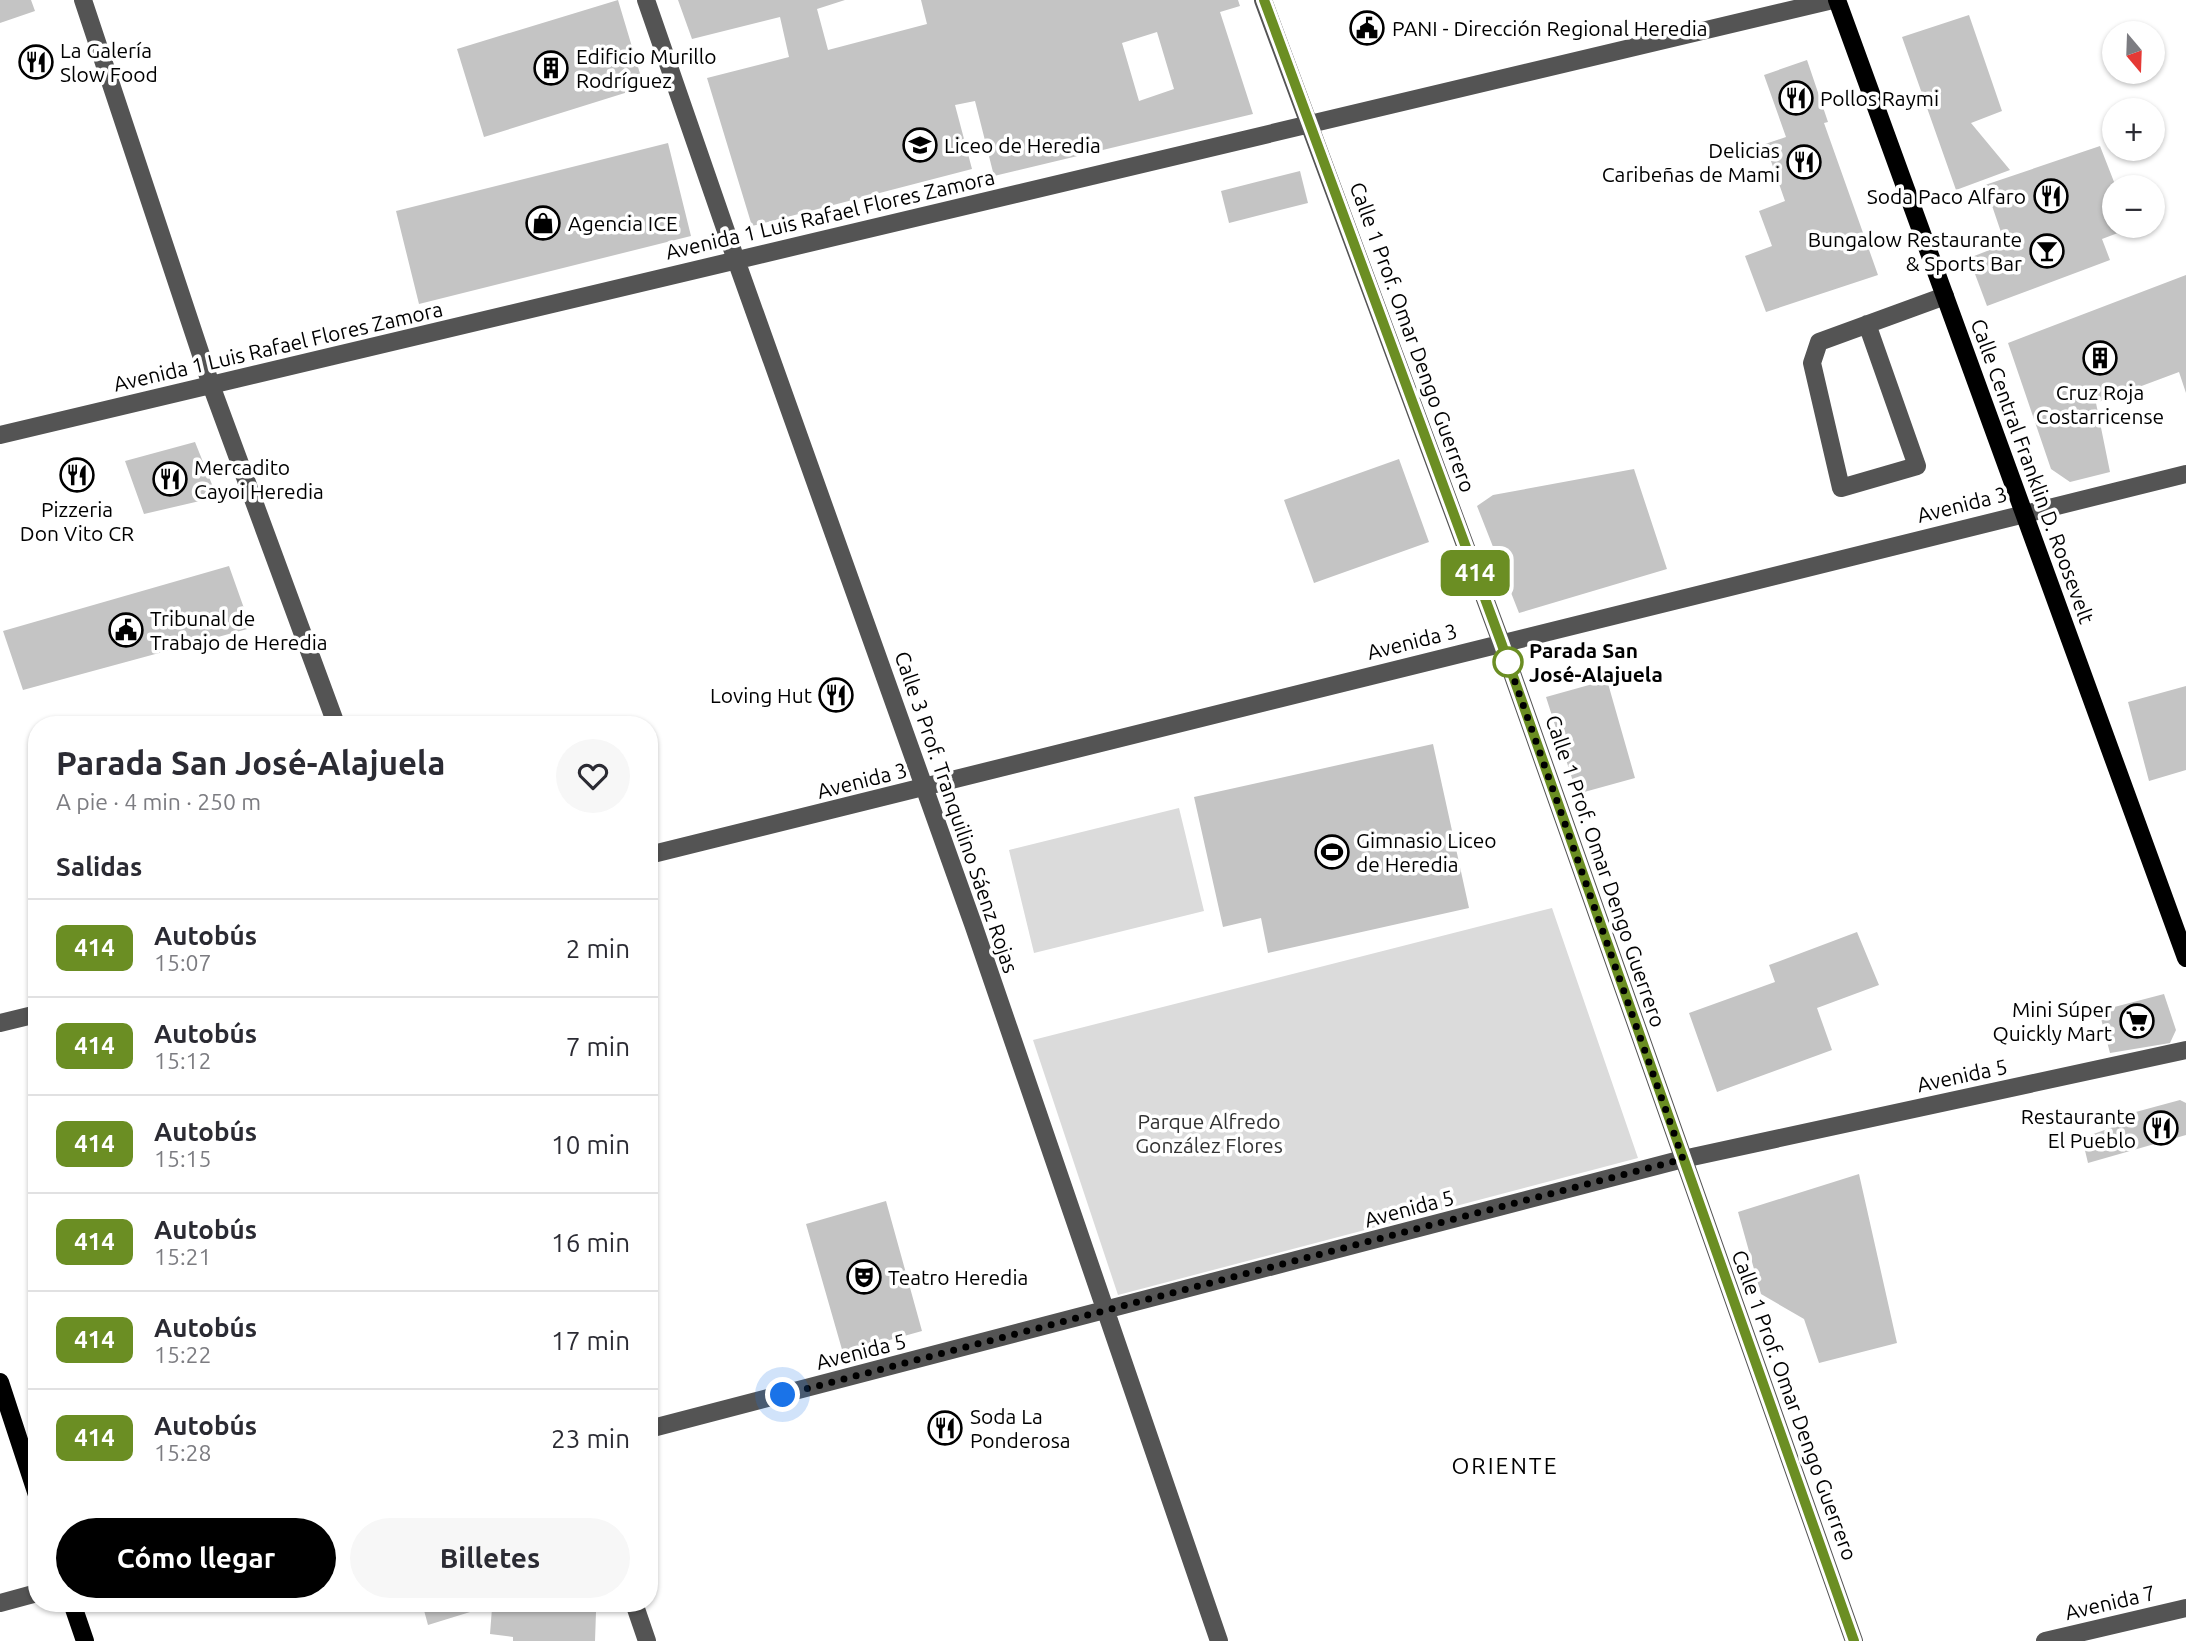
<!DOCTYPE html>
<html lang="es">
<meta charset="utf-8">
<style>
body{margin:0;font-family:Ubuntu,sans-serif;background:#f7f7f7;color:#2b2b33;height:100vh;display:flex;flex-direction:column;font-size:26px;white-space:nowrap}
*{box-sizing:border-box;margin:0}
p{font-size:23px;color:#7c7c81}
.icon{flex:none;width:38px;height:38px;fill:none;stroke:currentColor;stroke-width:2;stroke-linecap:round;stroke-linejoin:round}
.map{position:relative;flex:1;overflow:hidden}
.panel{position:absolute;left:28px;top:716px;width:630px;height:896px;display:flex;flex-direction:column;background:#fff;border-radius:28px;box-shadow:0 2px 5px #0004}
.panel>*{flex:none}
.badge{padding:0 14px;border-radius:10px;font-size:24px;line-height:46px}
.needle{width:46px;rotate:161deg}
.fabs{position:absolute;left:2102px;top:21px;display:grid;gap:14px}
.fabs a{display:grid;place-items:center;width:63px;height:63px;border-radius:50%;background:#fff;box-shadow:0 2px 5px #0004;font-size:35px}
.you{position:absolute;width:35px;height:35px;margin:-18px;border:5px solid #fff;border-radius:50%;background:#1a73e8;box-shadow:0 0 0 10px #1a73e833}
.map>.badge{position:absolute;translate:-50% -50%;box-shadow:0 0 0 4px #fff}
h2{padding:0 28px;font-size:26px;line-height:63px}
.round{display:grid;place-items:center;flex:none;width:74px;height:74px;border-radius:37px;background:#f7f7f7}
.summary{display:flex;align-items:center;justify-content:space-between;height:119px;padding:0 28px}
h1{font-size:33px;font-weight:600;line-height:52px}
.action{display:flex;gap:14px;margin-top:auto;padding:14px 28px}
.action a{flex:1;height:80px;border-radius:42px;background:#000;color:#fff;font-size:28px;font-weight:600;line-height:80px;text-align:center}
.action a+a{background:#f7f7f7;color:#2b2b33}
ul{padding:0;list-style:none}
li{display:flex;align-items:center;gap:21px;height:98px;padding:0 28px;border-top:2px solid #e1e1e2}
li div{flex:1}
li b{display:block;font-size:26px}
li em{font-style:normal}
li .badge{min-width:77px;font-weight:700;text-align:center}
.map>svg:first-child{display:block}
.green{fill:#dbdbdb}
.building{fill:#c4c4c4;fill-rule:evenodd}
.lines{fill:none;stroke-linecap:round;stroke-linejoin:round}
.minor{stroke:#545454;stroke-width:18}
.major{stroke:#000;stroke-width:18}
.line-casing{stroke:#fff;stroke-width:16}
.line{stroke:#6b8e23;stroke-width:10}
.walk{stroke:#000;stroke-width:7;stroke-dasharray:0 12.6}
.stop-dot{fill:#fff;stroke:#6b8e23;stroke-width:3.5}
.labels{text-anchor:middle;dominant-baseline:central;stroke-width:7;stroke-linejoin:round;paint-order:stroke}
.poi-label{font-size:21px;fill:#000;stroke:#fff;text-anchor:start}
.street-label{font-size:21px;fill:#000;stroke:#fff}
.stop-label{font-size:21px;font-weight:bold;fill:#000;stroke:#fff;text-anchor:start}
.park-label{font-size:21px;fill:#323232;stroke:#fff}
.neighbourhood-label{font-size:23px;letter-spacing:2px;fill:#000;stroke:#fff}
</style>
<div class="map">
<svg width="2186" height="1641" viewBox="0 0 2186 1641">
<rect width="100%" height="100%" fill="#fff"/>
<path class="green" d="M1179 808 1204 911 1034 953 1009 850Z
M1552 908 1638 1158 1118 1295 1033 1040Z"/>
<path class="building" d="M0 0H31L35 11 0 23Z
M618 0 644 87 484 137 457 49Z
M678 0H845L817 9 828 50 927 24 921 0H1238L1240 6 1220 12 1253 114 994 176 975 101 955 105 972 169 752 226 707 78 789 57 780 17 692 39ZM1157 32 1174 89 1139 101 1122 43Z
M1969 15 2002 111 1971 123 2010 170 1956 190 1902 37Z
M1807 60 1828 122 1824 123 1878 275 1766 312 1745 256 1772 246 1759 211 1785 201 1765 144 1786 137 1764 75Z
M668 143 691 236 419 304 396 211Z
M2100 146 2116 187 2114 226 2131 228 2102 239 2110 260 1987 306 1969 258 2005 244 1985 185Z
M1300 171 1308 203 1229 223 1221 191Z
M2186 275V393L2179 372 2096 403 2110 472 2070 482 2051 469 2008 343Z
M195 442 217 497 144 514 125 461Z
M1399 459 1429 542 1314 583 1284 500Z
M1634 469 1667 569 1519 613 1477 506 1493 495Z
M229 566 251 628 23 690 3 631Z
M1607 680 1635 778 1577 794 1546 697Z
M2186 686V770L2149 781 2128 702Z
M1433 744 1469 908 1268 953 1261 918 1223 927 1194 797Z
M1857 932 1879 985 1817 1008 1832 1050 1717 1092 1689 1013 1775 982 1769 965Z
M2164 994 2176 1030 2170 1043 2110 1053 2099 1011Z
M2180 1100 2186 1103V1135L2088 1163 2082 1138 2133 1120 2132 1113Z
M1859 1174 1897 1343 1819 1363 1804 1319 1761 1294 1738 1212Z
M886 1201 922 1331 843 1353 806 1224Z
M422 1603H496V1604L428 1625Z
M492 1608 596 1612 595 1641H513V1637L490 1634Z"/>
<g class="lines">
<path class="minor" d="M83 0 211 385 336 724
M646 0 736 260 973 924 1219 1641
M1263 0 1501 642 1854 1641
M1867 324 1917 466 1841 488 1812 363 1819 342 1945 296
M0 435 1833 0
M649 855 2186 474
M0 1023 37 1014
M649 1429 1683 1159 2186 1050
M0 1603 37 1593
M634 1603 647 1641
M2045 1641 2186 1608"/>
<path class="major" d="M1837 0 2186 958
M0 1382 37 1495
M72 1603 85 1641"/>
</g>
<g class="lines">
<defs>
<path id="line" d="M1264 0 1501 642 1854 1641"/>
</defs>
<use href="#line" class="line-casing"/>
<use href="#line" class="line"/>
<path class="walk" d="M783 1395 1683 1159 1508 662"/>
</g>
<defs>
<symbol id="civic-ring" viewBox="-11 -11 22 22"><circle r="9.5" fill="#fff" stroke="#000" stroke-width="1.5"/><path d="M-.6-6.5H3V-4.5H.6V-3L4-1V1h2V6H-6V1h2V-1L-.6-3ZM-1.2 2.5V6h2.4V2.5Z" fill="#000"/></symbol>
<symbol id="restaurant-ring" viewBox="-11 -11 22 22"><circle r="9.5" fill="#fff" stroke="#000" stroke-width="1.5"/><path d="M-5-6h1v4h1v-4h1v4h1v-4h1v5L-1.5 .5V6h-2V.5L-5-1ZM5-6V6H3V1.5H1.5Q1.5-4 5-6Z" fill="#000"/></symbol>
<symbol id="building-ring" viewBox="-11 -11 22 22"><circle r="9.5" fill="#fff" stroke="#000" stroke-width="1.5"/><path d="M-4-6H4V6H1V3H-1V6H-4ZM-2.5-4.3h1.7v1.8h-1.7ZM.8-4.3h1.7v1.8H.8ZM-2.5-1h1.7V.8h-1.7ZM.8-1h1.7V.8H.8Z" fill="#000"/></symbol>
<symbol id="school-ring" viewBox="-11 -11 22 22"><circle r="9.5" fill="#fff" stroke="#000" stroke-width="1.5"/><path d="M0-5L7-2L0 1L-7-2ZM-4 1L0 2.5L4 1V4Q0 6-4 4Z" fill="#000"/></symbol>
<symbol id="shop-ring" viewBox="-11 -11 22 22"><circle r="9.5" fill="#fff" stroke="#000" stroke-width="1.5"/><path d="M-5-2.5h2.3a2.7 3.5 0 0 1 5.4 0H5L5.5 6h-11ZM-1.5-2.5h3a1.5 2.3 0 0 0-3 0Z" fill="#000"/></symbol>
<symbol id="bar-ring" viewBox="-11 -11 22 22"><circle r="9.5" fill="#fff" stroke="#000" stroke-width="1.5"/><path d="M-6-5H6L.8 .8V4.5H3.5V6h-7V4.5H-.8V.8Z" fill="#000"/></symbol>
<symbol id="stadium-ring" viewBox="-11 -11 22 22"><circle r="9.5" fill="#fff" stroke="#000" stroke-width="1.5"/><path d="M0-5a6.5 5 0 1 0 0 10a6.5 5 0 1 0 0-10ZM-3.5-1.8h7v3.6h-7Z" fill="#000"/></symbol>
<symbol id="supermarket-ring" viewBox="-11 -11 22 22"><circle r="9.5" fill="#fff" stroke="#000" stroke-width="1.5"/><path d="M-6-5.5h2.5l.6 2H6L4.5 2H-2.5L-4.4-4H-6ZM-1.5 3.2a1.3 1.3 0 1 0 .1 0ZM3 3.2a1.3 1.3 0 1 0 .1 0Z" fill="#000"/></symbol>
<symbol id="theatre-ring" viewBox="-11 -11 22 22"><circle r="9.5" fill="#fff" stroke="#000" stroke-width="1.5"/><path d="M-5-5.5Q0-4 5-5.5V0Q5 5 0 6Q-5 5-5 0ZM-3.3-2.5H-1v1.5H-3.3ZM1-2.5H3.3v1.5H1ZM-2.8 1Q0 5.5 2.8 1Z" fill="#000"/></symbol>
</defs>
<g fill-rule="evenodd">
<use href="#civic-ring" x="1348" y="9" width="38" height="38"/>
<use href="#restaurant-ring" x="17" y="43" width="38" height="38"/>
<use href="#building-ring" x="532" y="49" width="38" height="38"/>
<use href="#restaurant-ring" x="1777" y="79" width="38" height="38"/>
<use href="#school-ring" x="901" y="126" width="38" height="38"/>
<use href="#restaurant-ring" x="1785" y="143" width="38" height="38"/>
<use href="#restaurant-ring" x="2032" y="177" width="38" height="38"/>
<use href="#shop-ring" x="524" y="204" width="38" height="38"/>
<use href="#bar-ring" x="2028" y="232" width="38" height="38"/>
<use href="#building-ring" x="2081" y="339" width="38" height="38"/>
<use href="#restaurant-ring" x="58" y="456" width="38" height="38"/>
<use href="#restaurant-ring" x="151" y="460" width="38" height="38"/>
<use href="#civic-ring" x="107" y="611" width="38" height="38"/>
<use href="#restaurant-ring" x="817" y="676" width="38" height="38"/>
<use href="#stadium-ring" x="1313" y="833" width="38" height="38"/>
<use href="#supermarket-ring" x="2118" y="1002" width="38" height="38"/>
<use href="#restaurant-ring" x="2142" y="1109" width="38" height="38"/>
<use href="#theatre-ring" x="845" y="1258" width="38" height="38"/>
<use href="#restaurant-ring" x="926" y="1409" width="38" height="38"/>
</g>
<circle class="stop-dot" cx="1508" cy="662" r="14"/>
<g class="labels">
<g class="poi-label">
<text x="1392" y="28">PANI - Dirección Regional Heredia</text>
<text x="60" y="50">La Galería<tspan x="60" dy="24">Slow Food</tspan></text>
<text x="576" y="56">Edificio Murillo<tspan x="576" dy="24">Rodríguez</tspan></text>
<text x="1820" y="98">Pollos Raymi</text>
<text x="944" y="145">Liceo de Heredia</text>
<text x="1780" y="150" text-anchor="end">Delicias<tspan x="1780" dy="24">Caribeñas de Mami</tspan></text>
<text x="2026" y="196" text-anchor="end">Soda Paco Alfaro</text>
<text x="568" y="223">Agencia ICE</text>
<text x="2022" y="239" text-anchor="end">Bungalow Restaurante<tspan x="2022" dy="24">&amp; Sports Bar</tspan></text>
<text x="2100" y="392" text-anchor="middle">Cruz Roja<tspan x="2100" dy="24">Costarricense</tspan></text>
<text x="194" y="467">Mercadito<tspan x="194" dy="24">Cayoi Heredia</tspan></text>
<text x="77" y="509" text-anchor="middle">Pizzeria<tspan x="77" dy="24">Don Vito CR</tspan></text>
<text x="150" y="618">Tribunal de<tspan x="150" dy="24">Trabajo de Heredia</tspan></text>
<text x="812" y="695" text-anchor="end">Loving Hut</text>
<text x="1356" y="840">Gimnasio Liceo<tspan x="1356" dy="24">de Heredia</tspan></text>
<text x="2112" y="1009" text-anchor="end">Mini Súper<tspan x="2112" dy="24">Quickly Mart</tspan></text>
<text x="2136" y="1116" text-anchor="end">Restaurante<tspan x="2136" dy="24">El Pueblo</tspan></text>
<text x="888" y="1277">Teatro Heredia</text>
<text x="970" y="1416">Soda La<tspan x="970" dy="24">Ponderosa</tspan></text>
</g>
<g class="street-label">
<text transform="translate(830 214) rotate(-13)">Avenida 1 Luis Rafael Flores Zamora</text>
<text transform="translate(1413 337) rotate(70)">Calle 1 Prof. Omar Dengo Guerrero</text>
<text transform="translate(278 346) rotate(-13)">Avenida 1 Luis Rafael Flores Zamora</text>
<text transform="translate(2033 471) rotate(70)">Calle Central Franklin D. Roosevelt</text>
<text transform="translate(1962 504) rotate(-14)">Avenida 3</text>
<text transform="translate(1412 641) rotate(-14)">Avenida 3</text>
<text transform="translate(862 780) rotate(-14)">Avenida 3</text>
<text transform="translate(957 812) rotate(71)">Calle 3 Prof. Tranquilino Sáenz Rojas</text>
<text transform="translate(1606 871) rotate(71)">Calle 1 Prof. Omar Dengo Guerrero</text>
<text transform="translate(1962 1075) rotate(-12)">Avenida 5</text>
<text transform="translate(1409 1208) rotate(-15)">Avenida 5</text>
<text transform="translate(861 1351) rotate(-14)">Avenida 5</text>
<text transform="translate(1795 1405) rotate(70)">Calle 1 Prof. Omar Dengo Guerrero</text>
<text transform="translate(2110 1602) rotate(-13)">Avenida 7</text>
</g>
<g class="stop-label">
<text x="1529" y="650">Parada San<tspan x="1529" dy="24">José-Alajuela</tspan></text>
</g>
<g class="park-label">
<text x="1209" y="1121">Parque Alfredo<tspan x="1209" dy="24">González Flores</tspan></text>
</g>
<g class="neighbourhood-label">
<text x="1505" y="1465">ORIENTE</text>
</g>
</g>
</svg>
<div class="fabs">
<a><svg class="needle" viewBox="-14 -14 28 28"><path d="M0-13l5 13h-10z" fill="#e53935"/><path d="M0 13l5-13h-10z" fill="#7c7c81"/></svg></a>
<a>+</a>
<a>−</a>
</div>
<div class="you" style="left:783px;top:1395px"></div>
<b class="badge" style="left:1475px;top:573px;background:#6b8e23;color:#fff">414</b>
<section class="panel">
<div class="summary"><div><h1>Parada San José-Alajuela</h1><p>A pie · 4 min · 250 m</p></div><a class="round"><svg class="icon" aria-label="heart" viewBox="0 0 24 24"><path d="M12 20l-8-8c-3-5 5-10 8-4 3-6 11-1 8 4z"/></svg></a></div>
<h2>Salidas</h2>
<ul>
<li><span class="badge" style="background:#6b8e23;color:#fff">414</span><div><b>Autobús</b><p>15:07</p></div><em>2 min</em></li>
<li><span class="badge" style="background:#6b8e23;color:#fff">414</span><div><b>Autobús</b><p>15:12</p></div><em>7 min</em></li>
<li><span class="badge" style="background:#6b8e23;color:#fff">414</span><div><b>Autobús</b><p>15:15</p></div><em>10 min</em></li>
<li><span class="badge" style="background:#6b8e23;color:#fff">414</span><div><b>Autobús</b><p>15:21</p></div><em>16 min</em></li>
<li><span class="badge" style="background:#6b8e23;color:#fff">414</span><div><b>Autobús</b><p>15:22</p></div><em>17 min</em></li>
<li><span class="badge" style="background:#6b8e23;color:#fff">414</span><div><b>Autobús</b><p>15:28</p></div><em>23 min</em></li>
</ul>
<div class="action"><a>Cómo llegar</a><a>Billetes</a></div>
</section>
</div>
